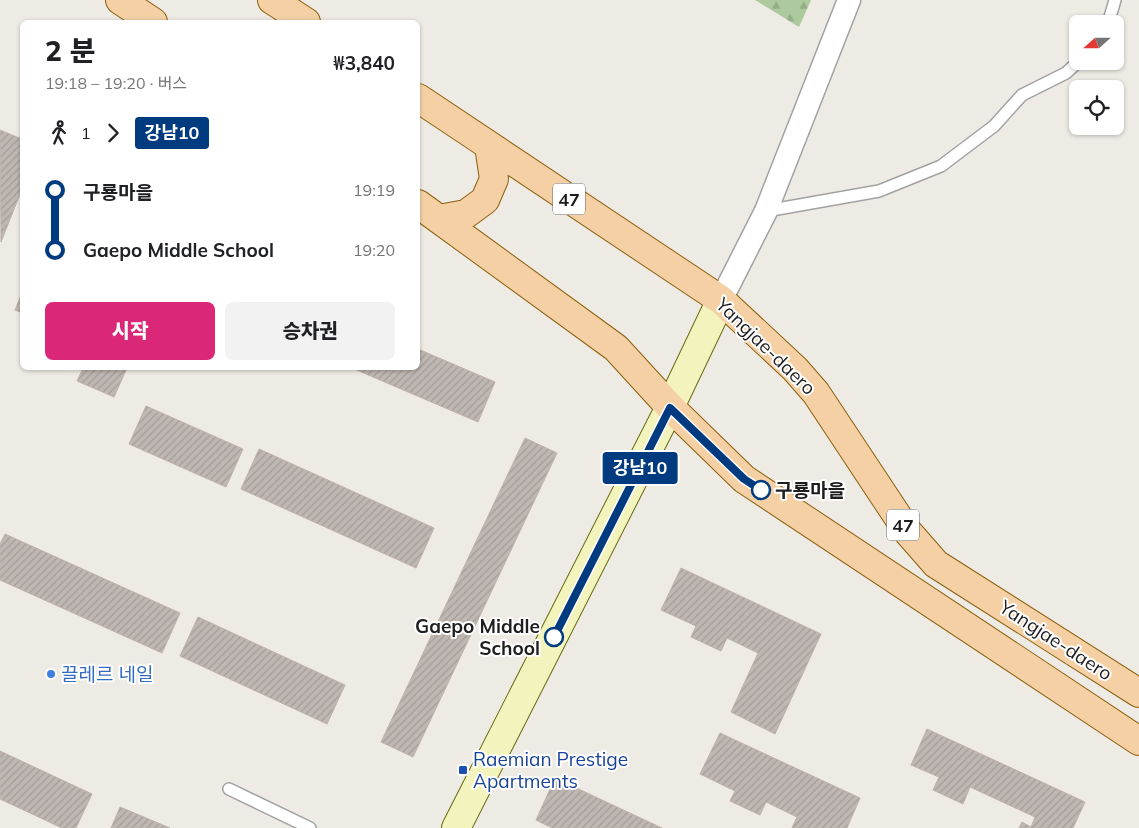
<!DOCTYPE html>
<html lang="ko">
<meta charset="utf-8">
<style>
body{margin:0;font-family:Mulish,"Noto Sans KR",sans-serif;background:#f2f2f2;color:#202124;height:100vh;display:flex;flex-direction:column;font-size:19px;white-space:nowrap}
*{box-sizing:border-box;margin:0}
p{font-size:16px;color:#757577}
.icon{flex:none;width:28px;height:28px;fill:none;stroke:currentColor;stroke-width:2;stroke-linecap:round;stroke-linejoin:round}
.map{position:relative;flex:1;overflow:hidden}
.side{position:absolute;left:20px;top:20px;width:400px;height:350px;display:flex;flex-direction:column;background:#fff;border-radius:8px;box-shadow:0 1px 4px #0004}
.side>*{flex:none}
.badge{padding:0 10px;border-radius:4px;font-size:18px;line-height:32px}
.needle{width:32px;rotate:249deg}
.controls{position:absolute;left:1069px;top:15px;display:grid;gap:10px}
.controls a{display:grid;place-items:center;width:55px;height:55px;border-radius:8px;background:#fff;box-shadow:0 1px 4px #0004;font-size:25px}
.map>.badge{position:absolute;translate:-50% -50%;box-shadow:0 0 0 2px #fff}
.legs{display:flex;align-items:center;gap:8px;height:55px;padding:0 25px;font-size:16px}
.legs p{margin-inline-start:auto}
.headline{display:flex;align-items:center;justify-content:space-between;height:85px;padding:0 25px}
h1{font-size:28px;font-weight:800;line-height:38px}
.primary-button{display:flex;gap:10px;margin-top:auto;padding:10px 25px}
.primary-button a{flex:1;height:58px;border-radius:8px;background:#db2777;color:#fff;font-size:20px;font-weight:800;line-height:58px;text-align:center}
.primary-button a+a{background:#f2f2f2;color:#202124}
ul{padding:0 25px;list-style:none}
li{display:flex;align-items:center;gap:18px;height:60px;font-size:19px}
li i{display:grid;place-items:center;width:8px;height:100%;margin:0 6px;background:currentColor}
li i::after{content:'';width:12px;height:12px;margin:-6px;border:4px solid;border-radius:50%;background:#fff}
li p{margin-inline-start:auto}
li:first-child i{background:linear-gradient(#0000 50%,currentColor 0)}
li:last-child i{background:linear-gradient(currentColor 50%,#0000 0)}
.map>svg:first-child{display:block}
.forest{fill:url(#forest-firs)}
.building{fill:url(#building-hatch);stroke:#bfb2a9}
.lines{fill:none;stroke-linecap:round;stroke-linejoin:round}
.lane-casing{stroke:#a2a2a2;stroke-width:14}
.street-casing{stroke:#a2a2a2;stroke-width:25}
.secondary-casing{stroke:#656d0e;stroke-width:30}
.primary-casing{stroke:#8c5f0c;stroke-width:30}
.lane{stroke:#fff;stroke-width:11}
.street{stroke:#fff;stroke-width:22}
.secondary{stroke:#f3f4bd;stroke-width:28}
.primary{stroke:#f4d0a4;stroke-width:28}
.line-1-casing{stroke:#fff;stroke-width:11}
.line-1{stroke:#003b80;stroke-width:8}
.stop-1-dot{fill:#fff;stroke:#003b80;stroke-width:2.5}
.shop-dot{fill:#3f7fe0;stroke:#fff;stroke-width:2}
.transit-dot{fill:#1a4fb4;stroke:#fff;stroke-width:2}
.labels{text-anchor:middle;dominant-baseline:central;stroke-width:4;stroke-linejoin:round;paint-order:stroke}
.shield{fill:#fff;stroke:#626262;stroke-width:1}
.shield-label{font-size:18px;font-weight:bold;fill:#1e1e1e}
.street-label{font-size:19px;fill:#1e1e1e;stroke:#fff}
.stop-label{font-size:19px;font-weight:bold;fill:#1e1e1e;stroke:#fff;text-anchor:start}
.shop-label{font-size:19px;fill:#366cbe;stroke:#fff;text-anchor:start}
.transit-label{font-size:19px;fill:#164399;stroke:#fff;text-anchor:start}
</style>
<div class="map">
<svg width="1139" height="828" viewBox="0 0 1139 828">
<defs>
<pattern id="forest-firs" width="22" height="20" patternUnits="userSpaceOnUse" patternTransform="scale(1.25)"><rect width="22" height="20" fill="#acca9d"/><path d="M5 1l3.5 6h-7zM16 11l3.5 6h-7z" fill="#94ad87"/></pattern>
<pattern id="building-hatch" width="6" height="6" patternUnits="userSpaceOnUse" patternTransform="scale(1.25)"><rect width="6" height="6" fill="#beb7b2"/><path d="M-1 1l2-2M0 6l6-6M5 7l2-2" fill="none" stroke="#a39d99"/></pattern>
</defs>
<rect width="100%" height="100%" fill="#eeebe5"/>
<path class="forest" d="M755 0H811L799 27Z"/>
<path class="building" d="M0 130 22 139V189L1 242Z
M22 293V313L15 310Z
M418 349 495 382 478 422 352 368H418Z
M83 368H127L114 397 77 381Z
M146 406 243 449 226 487 129 444Z
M525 438 557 453 413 757 381 742Z
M259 449 434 528 416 568 241 489Z
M5 534 180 613 162 653 0 580V544Z
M681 568 821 634 775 734 731 712 758 653 727 638 721 651 691 637 696 626 661 610Z
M198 617 345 685 327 724 180 656Z
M927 729 1085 802 1073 828H1019L1022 822 1031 827 1035 817 970 787 963 804 933 790 939 777 911 765Z
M720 733 860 798 847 828H792L797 817 766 802 760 815 730 801 735 791 700 774Z
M0 751 92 794 76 828H62L0 799Z
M555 778 662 828H552L536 820Z
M120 807 170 828H111Z"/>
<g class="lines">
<defs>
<path id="lane" d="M1108 24 1115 0
M766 211 879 191 941 166 994 126 1022 95 1066 73 1079 61
M229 789 310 828"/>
<path id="street" d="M721 300 766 211 849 0"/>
<path id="secondary" d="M456 828 670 407 721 300"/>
<path id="primary" d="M120 0 153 22
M272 0 306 22
M418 98 721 300 795 369 816 393 908 532 936 564 1139 693
M418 204 616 348 670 407 744 479 1139 741
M439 219 466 214 485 200 494 179 489 146"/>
</defs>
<use href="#lane" class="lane-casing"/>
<use href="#street" class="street-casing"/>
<use href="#secondary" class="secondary-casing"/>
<use href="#primary" class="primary-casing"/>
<use href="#lane" class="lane"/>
<use href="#street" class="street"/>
<use href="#secondary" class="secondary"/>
<use href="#primary" class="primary"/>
</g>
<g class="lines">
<defs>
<path id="line-1" d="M554 637 670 408 744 479 761 490"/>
</defs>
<use href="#line-1" class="line-1-casing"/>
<use href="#line-1" class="line-1"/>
</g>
<g class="stop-1-dot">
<circle cx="761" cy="490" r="9"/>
<circle cx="554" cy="637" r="9"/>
</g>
<circle class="shop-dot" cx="51" cy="674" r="5"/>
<rect class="transit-dot" x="458" y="765" width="10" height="10" rx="2.5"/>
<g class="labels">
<g class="shield">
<rect x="553" y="183.5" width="32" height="31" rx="4"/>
<rect x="887" y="509.5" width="32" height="31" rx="4"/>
</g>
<g class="shield-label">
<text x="569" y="199">47</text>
<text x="903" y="525">47</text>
</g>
<g class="street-label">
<text transform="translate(766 346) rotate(44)">Yangjae-daero</text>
<text transform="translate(1056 640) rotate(33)">Yangjae-daero</text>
</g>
<g class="stop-label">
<text x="775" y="490">구룡마을</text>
<text x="540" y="626" text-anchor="end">Gaepo Middle<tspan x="540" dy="22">School</tspan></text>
</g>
<g class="shop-label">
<text x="61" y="674">끌레르 네일</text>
</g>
<g class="transit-label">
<text x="473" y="759">Raemian Prestige<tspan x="473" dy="22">Apartments</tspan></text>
</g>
</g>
</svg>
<div class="controls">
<a><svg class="needle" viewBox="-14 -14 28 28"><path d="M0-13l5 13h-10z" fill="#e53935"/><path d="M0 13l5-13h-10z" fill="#757577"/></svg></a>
<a><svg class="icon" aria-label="locate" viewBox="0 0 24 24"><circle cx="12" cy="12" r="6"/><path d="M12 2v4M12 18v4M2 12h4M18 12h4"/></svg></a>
</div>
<b class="badge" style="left:640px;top:468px;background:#003b80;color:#fff">강남10</b>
<section class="side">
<div class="headline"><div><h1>2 분</h1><p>19:18 – 19:20 · 버스</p></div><b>₩3,840</b></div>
<div class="legs"><svg class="icon" aria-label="walk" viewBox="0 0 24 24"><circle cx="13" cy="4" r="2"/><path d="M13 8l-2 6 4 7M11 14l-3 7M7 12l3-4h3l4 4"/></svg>1<svg class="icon" aria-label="forward" viewBox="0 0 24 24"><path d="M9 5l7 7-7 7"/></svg><b class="badge" style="background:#003b80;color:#fff">강남10</b></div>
<ul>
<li><i style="color:#003b80"></i><b>구룡마을</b><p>19:19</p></li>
<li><i style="color:#003b80"></i><b>Gaepo Middle School</b><p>19:20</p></li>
</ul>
<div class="primary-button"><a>시작</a><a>승차권</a></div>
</section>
</div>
